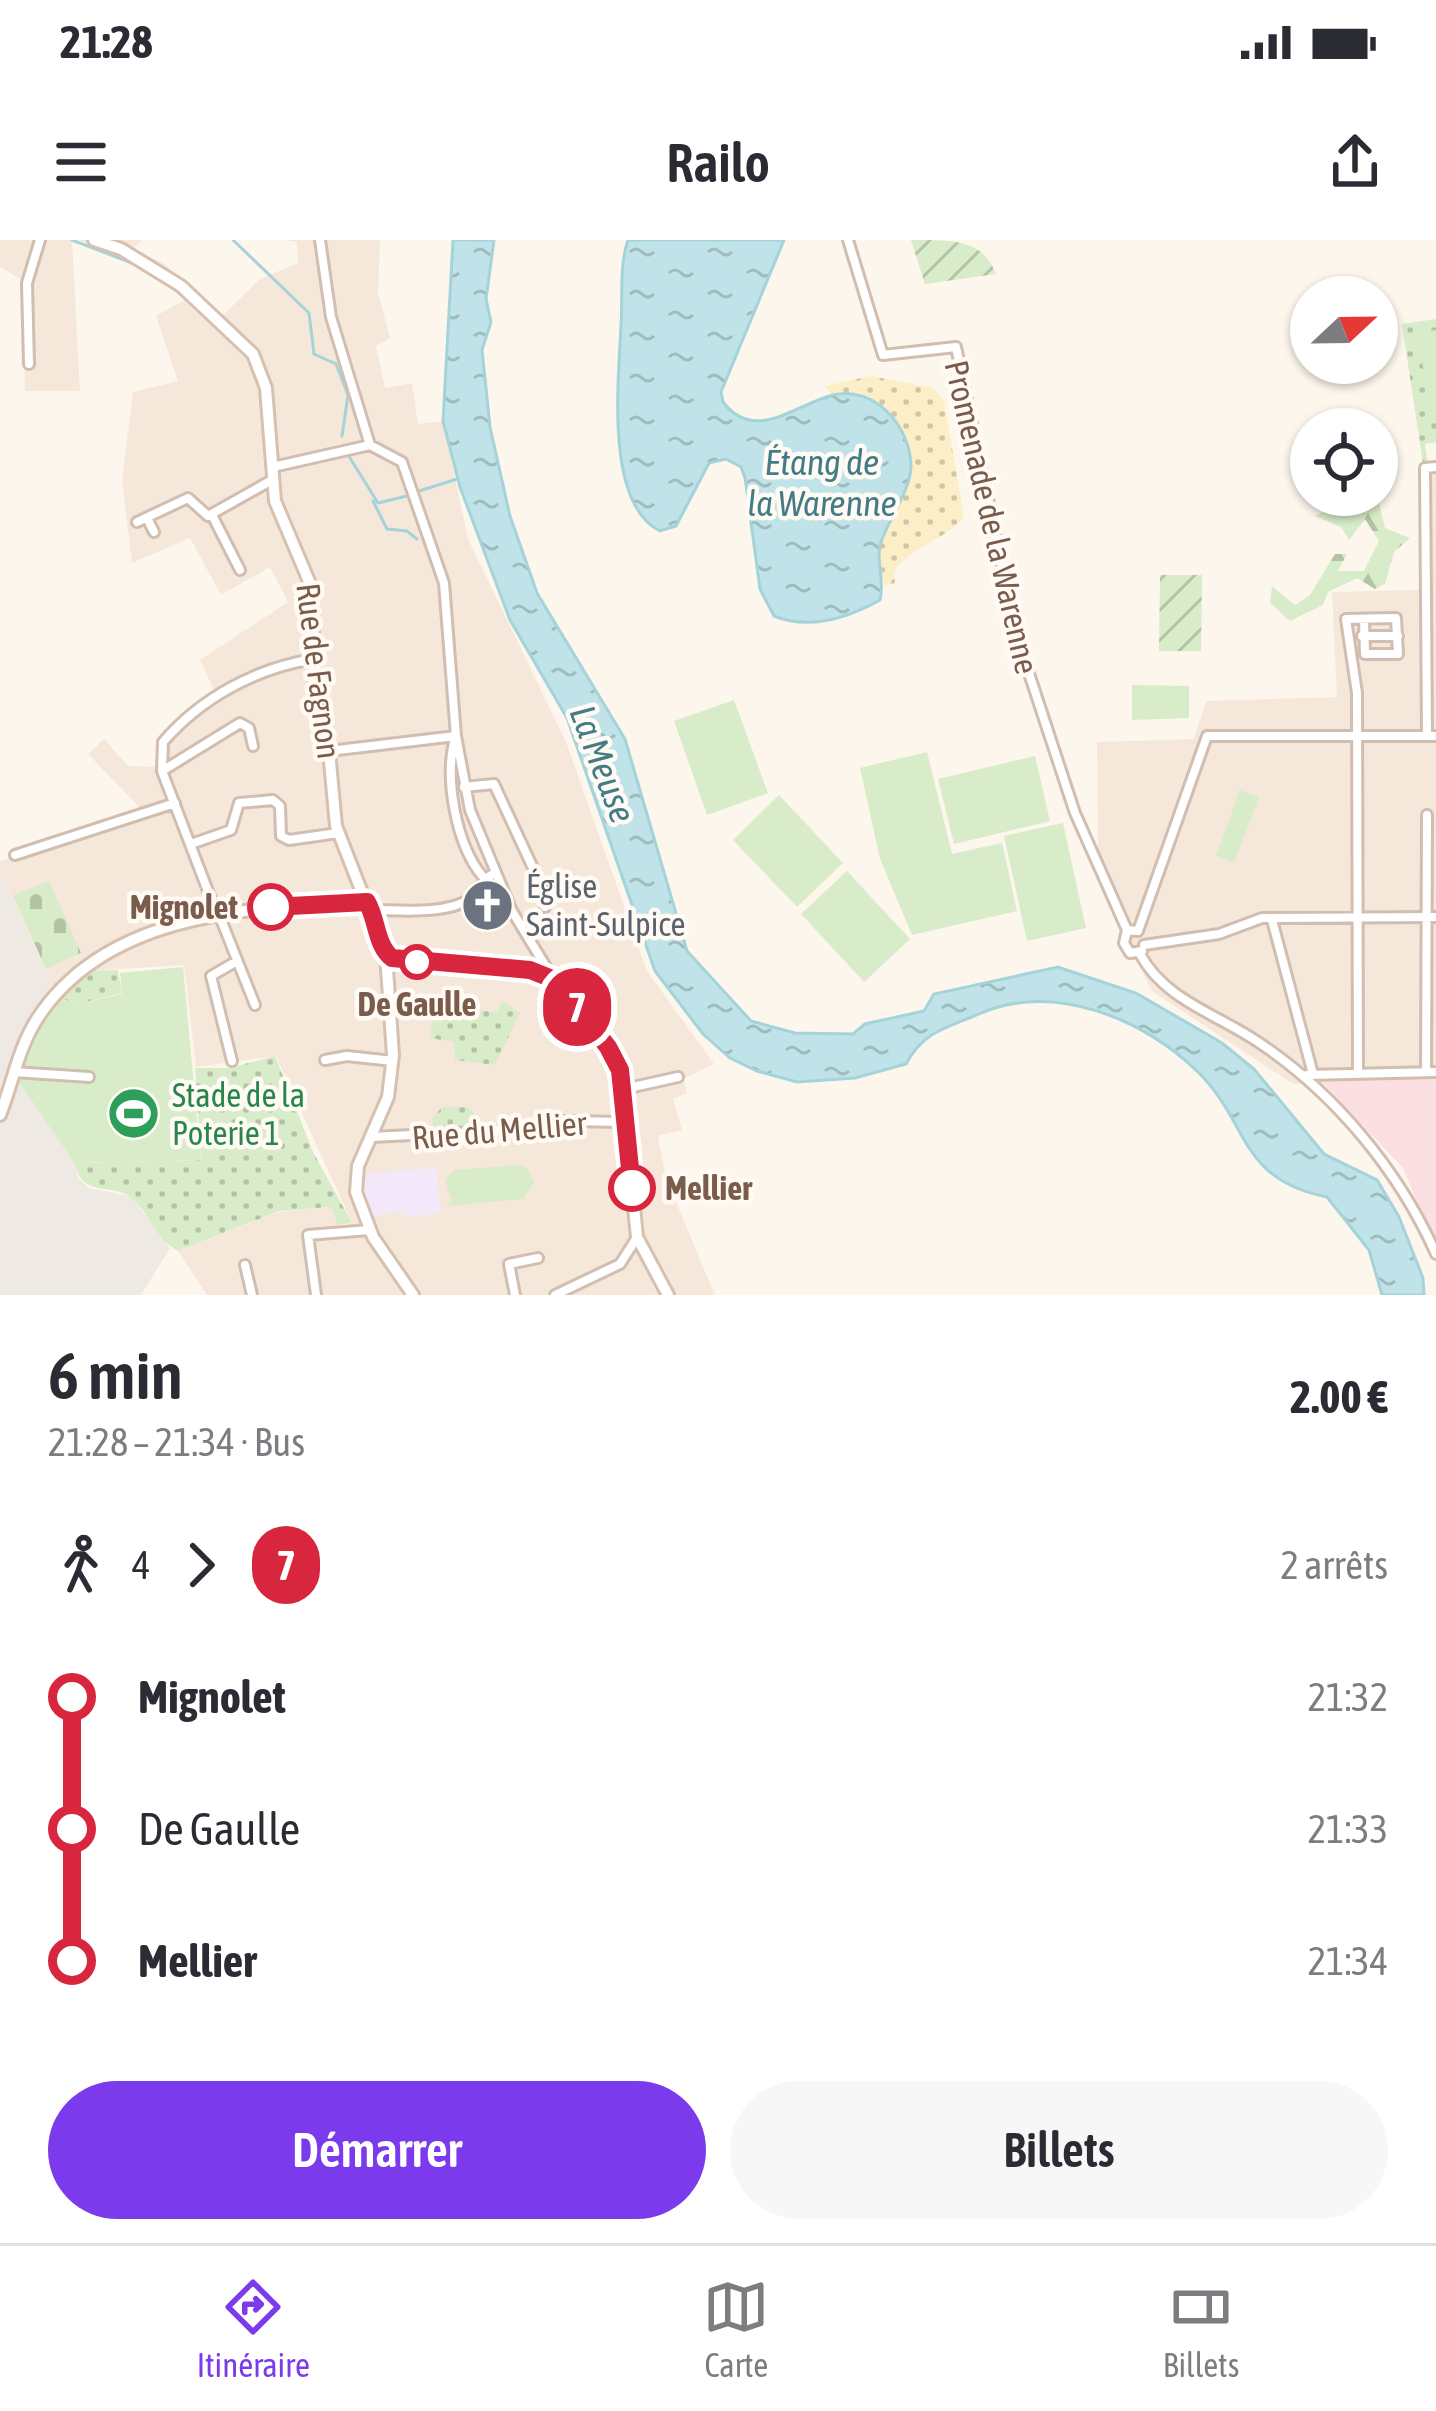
<!DOCTYPE html>
<html lang="fr">
<meta charset="utf-8">
<style>
body{margin:0;font-family:"Asap Condensed",sans-serif;background:#f7f7f7;color:#2b2b33;height:100vh;display:flex;flex-direction:column;font-size:45px;white-space:nowrap}
*{box-sizing:border-box;margin:0}
p{font-size:39px;color:#7c7c81}
.icon{flex:none;width:66px;height:66px;fill:none;stroke:currentColor;stroke-width:2;stroke-linecap:round;stroke-linejoin:round}
.map{position:relative;height:1055px;overflow:hidden}
.side{display:flex;flex-direction:column;background:#fff;flex:1}
.side>*{flex:none}
.badge{padding:0 24px;border-radius:39px;font-size:42px;line-height:78px}
.needle{width:78px;rotate:68deg}
.buttons{position:absolute;left:1290px;top:36px;display:grid;gap:24px}
.buttons a{display:grid;place-items:center;width:108px;height:108px;border-radius:50%;background:#fff;box-shadow:0 3px 9px #0004;font-size:60px}
.map>.badge{position:absolute;translate:-50% -50%;box-shadow:0 0 0 6px #fff}
.legs{display:flex;align-items:center;gap:18px;height:132px;padding:0 48px;font-size:39px}
.legs p{margin-inline-start:auto}
.overview{display:flex;align-items:center;justify-content:space-between;height:204px;padding:0 48px}
h1{font-size:66px;font-weight:600;line-height:90px}
.cta{display:flex;gap:24px;margin-top:auto;padding:24px 48px}
.cta a{flex:1;height:138px;border-radius:72px;background:#7c3aed;color:#fff;font-size:48px;font-weight:600;line-height:138px;text-align:center}
.cta a+a{background:#f7f7f7;color:#2b2b33}
ul{padding:0 48px;list-style:none}
li{display:flex;align-items:center;gap:42px;height:132px;font-size:45px}
li i{display:grid;place-items:center;width:18px;height:100%;margin:0 15px;background:currentColor}
li i::after{content:'';width:30px;height:30px;margin:-15px;border:9px solid;border-radius:50%;background:#fff}
li p{margin-inline-start:auto}
li:first-child i{background:linear-gradient(#0000 50%,currentColor 0)}
li:last-child i{background:linear-gradient(currentColor 50%,#0000 0)}
.status{display:flex;justify-content:space-between;align-items:center;height:84px;padding:0 60px;background:#fff;direction:ltr}
.status svg{height:33px;fill:currentColor}
header{display:flex;justify-content:space-between;align-items:center;height:156px;padding:0 48px;background:#fff;font-size:54px;font-weight:600}
.menu{display:flex;justify-content:space-around;align-items:center;height:168px;border-top:3px solid #e1e1e2;background:#fff;font-size:33px;color:#7c7c81}
.menu a{display:grid;justify-items:center;gap:6px}
.menu .current{color:#7c3aed}
.map>svg:first-child{display:block}
.residential{fill:#f5e8da}
.industrial{fill:#efe9e4}
.education{fill:#f3e8fa}
.medical{fill:#fbdfe3}
.grass{fill:url(#grass-dots)}
.forest{fill:url(#forest-firs)}
.sand{fill:url(#sand-dots)}
.cemetery{fill:url(#cemetery-stones)}
.park{fill:#d8ecc9}
.garden{fill:url(#garden-furrows)}
.water{fill:url(#water-ripples);stroke:#a5d3da;stroke-width:3}
.lines{fill:none;stroke-linecap:round;stroke-linejoin:round}
.stream{stroke:#a5d3da;stroke-width:3}
.street-casing{stroke:#d1beb0;stroke-width:14}
.secondary-casing{stroke:#d6c0b0;stroke-width:16}
.street{stroke:#fff;stroke-width:8}
.secondary{stroke:#fff;stroke-width:10}
.line-1-casing{stroke:#fff;stroke-width:27}
.line-1{stroke:#d7263d;stroke-width:18}
.stop-1-dot{fill:#fff;stroke:#d7263d;stroke-width:6}
.labels{text-anchor:middle;dominant-baseline:central;stroke-width:9;stroke-linejoin:round;paint-order:stroke}
.street-label{font-size:33px;fill:#7a5c4d;stroke:#fffaf3}
.worship-label{font-size:33px;fill:#5b616d;stroke:#fffaf3;text-anchor:start}
.stop-label{font-size:33px;font-weight:bold;fill:#7a5c4d;stroke:#fffaf3;text-anchor:end}
.leisure-label{font-size:33px;fill:#27864d;stroke:#fffaf3;text-anchor:start}
.water-label{font-size:36px;font-style:italic;fill:#437c86;stroke:#fffaf3}
</style>
<div class="status"><b>21:28</b><svg viewBox="0 0 49 12"><path d="M0 12V9h3v3zM5 12V6h3v6zM10 12V3h3v9zM15 12V0h3v12zM26 1h20v11H26zM47 4h2v5h-2z"/></svg></div>
<header><svg class="icon" aria-label="menu" viewBox="0 0 24 24"><path d="M4 6h16M4 12h16M4 18h16"/></svg>Railo<svg class="icon" aria-label="share" viewBox="0 0 24 24"><path d="M12 15V3M7 8l5-5 5 5M5 13v7h14v-7"/></svg></header>
<div class="map">
<svg width="1436" height="1055" viewBox="0 0 1436 1055">
<defs>
<pattern id="grass-dots" width="8" height="8" patternUnits="userSpaceOnUse" patternTransform="scale(3)"><rect width="8" height="8" fill="#d8ecc9"/><path d="M2 2h.1M6 6h.1" fill="none" stroke="#b4c2a5" stroke-width="1.8" stroke-linecap="round"/></pattern>
<pattern id="forest-firs" width="22" height="20" patternUnits="userSpaceOnUse" patternTransform="scale(3)"><rect width="22" height="20" fill="#d8ecc9"/><path d="M5 1l3.5 6h-7zM16 11l3.5 6h-7z" fill="#b4c2a5"/></pattern>
<pattern id="sand-dots" width="8" height="8" patternUnits="userSpaceOnUse" patternTransform="scale(3)"><rect width="8" height="8" fill="#fcefc7"/><path d="M2 2h.1M6 6h.1" fill="none" stroke="#d1c5a4" stroke-width="1.8" stroke-linecap="round"/></pattern>
<pattern id="cemetery-stones" width="16" height="16" patternUnits="userSpaceOnUse" patternTransform="scale(3)"><rect width="16" height="16" fill="#d8ecc9"/><path d="M2 7V4a2 2 0 0 1 4 0v3zM10 15v-3a2 2 0 0 1 4 0v3z" fill="#b4c2a5"/></pattern>
<pattern id="garden-furrows" width="10" height="10" patternUnits="userSpaceOnUse" patternTransform="scale(3)"><rect width="10" height="10" fill="#d8ecc9"/><path d="M-1 1l2-2M0 10L10 0M9 11l2-2" fill="none" stroke="#b4c2a5"/></pattern>
<pattern id="water-ripples" width="26" height="14" patternUnits="userSpaceOnUse" patternTransform="scale(3)"><rect width="26" height="14" fill="#bfe3e8"/><path d="M2 4q2-2 4 0t4 0M15 11q2-2 4 0t4 0" fill="none" stroke="#a0bbbe"/></pattern>
</defs>
<rect width="100%" height="100%" fill="#fdf6ec"/>
<path class="residential" d="M0 0H72L80 151H25L22 40 0 27Z
M78 0H142L132 10 162 22 222 76 260 39 298 23 297 2 285 0H380L378 53 390 98 376 106 385 148 412 143 418 184 443 181 468 299 566 502 647 731 714 824 683 839 687 853 673 859 682 890 658 896 666 938 715 1055H207L178 1011 278 972 331 967 341 986 352 983 276 816 196 827 184 725 87 731 57 757 0 629V621L143 571 88 514 104 499 128 526 156 527 161 497 215 452 200 420 288 362 270 327 221 355 190 298 132 323 122 240 133 152 178 141 156 76 186 59 120 14Z
M1436 222V840L1293 844 1152 751 1103 651 1098 620 1097 502 1194 499 1206 461 1337 457 1332 352 1421 350 1423 224Z"/>
<path class="industrial" d="M0 629 57 757 17 839 74 923 78 938 89 948 131 956 170 1008 141 1055H0Z"/>
<path class="education" d="M437 928 440 972 411 978 400 972 368 976 363 933Z"/>
<path class="medical" d="M1320 840H1436V1008L1403 928Z"/>
<path class="grass" d="M1436 79V202L1425 204 1428 224H1423L1402 84Z
M118 730 122 753 77 764 57 757 87 731Z
M502 761 520 773 495 825 455 820 454 802 430 798 435 762 497 773Z
M275 816 313 912 352 983 338 985 331 967 279 971 178 1011C158 1001 150 976 134 960 113 940 84 961 74 923L201 920 195 828H229Z
M442 867H468L488 888 434 892 432 879Z"/>
<path class="forest" d="M1377 255 1385 288 1410 298 1394 312 1385 344 1375 349 1357 338 1328 352 1323 365 1290 381 1270 363 1272 346 1295 365 1310 355 1335 314H1347L1338 331H1364L1379 301 1365 279 1349 300 1341 287 1315 276 1353 256Z"/>
<path class="sand" d="M871 136 933 148 944 161 964 277C944 301 914 304 894 332L895 343 884 346 878 313 911 231 862 157 832 155 824 146Z"/>
<path class="cemetery" d="M49 641 81 713 46 729 13 655Z"/>
<path class="park" d="M1436 90V181L1431 182 1418 93Z
M1132 445 1189 446V478L1132 480Z
M734 460 768 553 707 575 674 481Z
M927 512 952 614 1002 603 1017 671 912 695 880 619 860 528Z
M1035 516 1050 581 954 604 938 539Z
M1240 550 1259 557 1234 623 1216 616Z
M779 555 843 623 797 667 733 600Z
M1063 583 1086 688 1027 701 1004 596Z
M847 631 910 699 864 742 801 674Z
M183 727 201 920 74 923 17 839 26 805 57 757 77 764 122 754 120 733Z
M518 925 528 929 534 943 523 959 445 966 452 961 445 940 454 930Z"/>
<path class="garden" d="M911 0C956 0 983 0 996 34L925 44Z
M1160 335H1202L1201 411H1159Z"/>
<path class="water" d="M453 0H494L486 59 491 82 482 110 490 187 510 276 537 353 625 499 687 711 751 781 795 793 853 794 865 784 924 771 934 754 1058 727 1136 753 1222 803 1254 829 1324 914 1377 940 1399 977 1423 1038 1424 1055H1382L1369 1010 1327 957C1238 939 1250 884 1199 833 1145 779 1053 741 979 774 946 788 924 791 906 824L855 838 797 842 757 831 730 818 703 794 655 731 567 478 510 380 460 247 443 181Z
M628 0H784L721 152 723 162C755 204 796 164 833 155 875 145 911 187 911 227 910 252 887 281 880 305 876 324 885 341 880 360 848 378 809 390 774 376L760 349 745 238 741 227 726 219 709 223 676 286 660 291C604 263 619 137 621 85 623 58 619 26 628 0Z"/>
<g class="lines">
<path class="stream" d="M72 0 137 25
M233 0 309 73 314 114 336 124 348 155 342 196
M171 46 196 67
M350 218 378 263 411 255
M419 251 457 239
M373 261 387 289 407 291 417 299
M5 846 15 813"/>
<defs>
<path id="street" d="M320 0 331 77 370 205
M848 0 883 115 956 107 1017 397 1075 573 1127 690
M29 124 27 43 40 0
M273 227 370 205 402 222 444 343 456 496 470 570 512 671 551 735
M212 275 240 330
M147 278 154 292
M137 282 188 258 208 276 272 240
M1362 396H1398
M1427 495 1425 228 1436 227
M329 511 456 496C443 536 456 605 483 637
M162 531 163 502C201 458 256 428 314 419
M464 547 494 544 546 656 545 667
M191 604 231 590 239 563 273 560 280 566 281 596 289 600 338 593
M15 615 175 563
M372 670C400 670 445 675 470 659 483 651 479 639 496 633
M216 672 162 531 240 483 249 488 253 506
M218 672 255 765
M1272 680 1313 834
M1138 691 1207 496H1436
M1138 691 1127 690 1124 703 1130 713 1142 711
M1144 705 1219 694 1262 678 1436 677
M1140 714C1165 760 1215 773 1258 802 1335 853 1399 931 1436 1014
M325 820 347 816 393 821
M232 821 211 736 237 721
M14 832 89 837
M1426 832 1427 575
M1358 833 1357 453 1346 379 1396 378 1398 414H1365L1364 379
M1307 835 1436 832
M624 849 678 837
M371 897 537 889 564 881 626 882
M245 1025 252 1055
M316 1055 308 995 369 990
M515 1055 509 1024 538 1018
M555 1055 620 1024 636 999"/>
<path id="secondary" d="M94 0 121 9 181 46 253 114 266 148 275 261 311 346 316 460 329 511 336 586 386 714 393 815 388 857 358 926 356 952 373 997 413 1055
M386 714 402 721 540 732 555 740 577 766 620 830 637 997 668 1055
M0 875C13 842 18 809 37 779 107 671 252 668 367 661"/>
</defs>
<use href="#street" class="street-casing"/>
<use href="#secondary" class="secondary-casing"/>
<use href="#street" class="street"/>
<use href="#secondary" class="secondary"/>
</g>
<g class="lines">
<defs>
<path id="line-1" d="M271 667 367 662C377 679 376 706 392 718L530 730 555 740 608 807 620 830 632 948"/>
</defs>
<use href="#line-1" class="line-1-casing"/>
<use href="#line-1" class="line-1"/>
</g>
<defs>
<symbol id="church-disc" viewBox="-11 -11 22 22"><circle r="9.5" fill="#6b7280" stroke="#fffaf3"/><path d="M-1.2-6h2.4v3.5h3.3v2.4h-3.3V6h-2.4V-.1h-3.3v-2.4h3.3Z" fill="#fff"/></symbol>
<symbol id="stadium-disc" viewBox="-11 -11 22 22"><circle r="9.5" fill="#2e9e5b" stroke="#fffaf3"/><path d="M0-5a6.5 5 0 1 0 0 10a6.5 5 0 1 0 0-10ZM-3.5-1.8h7v3.6h-7Z" fill="#fff"/></symbol>
</defs>
<g fill-rule="evenodd">
<use href="#church-disc" x="458" y="636" width="59" height="59"/>
<use href="#stadium-disc" x="104" y="844" width="59" height="59"/>
</g>
<g class="stop-1-dot">
<circle cx="271" cy="667" r="21"/>
<circle cx="417" cy="722" r="15"/>
<circle cx="632" cy="948" r="21"/>
</g>
<g class="labels">
<g class="street-label">
<text transform="translate(992 277) rotate(77)">Promenade de la Warenne</text>
<text transform="translate(319 431) rotate(83)">Rue de Fagnon</text>
<text transform="translate(499 890) rotate(-5)">Rue du Mellier</text>
</g>
<g class="worship-label">
<text x="526" y="646">Église<tspan x="526" dy="38">Saint-Sulpice</tspan></text>
</g>
<g class="stop-label">
<text x="238" y="667">Mignolet</text>
<text x="417" y="764" text-anchor="middle">De Gaulle</text>
<text x="665" y="948" text-anchor="start">Mellier</text>
</g>
<g class="leisure-label">
<text x="172" y="855">Stade de la<tspan x="172" dy="38">Poterie 1</tspan></text>
</g>
<g class="water-label">
<text x="822" y="222">Étang de<tspan x="822" dy="41">la Warenne</tspan></text>
<text transform="translate(603 524) rotate(69)">La Meuse</text>
</g>
</g>
</svg>
<div class="buttons">
<a><svg class="needle" viewBox="-14 -14 28 28"><path d="M0-13l5 13h-10z" fill="#e53935"/><path d="M0 13l5-13h-10z" fill="#7c7c81"/></svg></a>
<a><svg class="icon" aria-label="locate" viewBox="0 0 24 24"><circle cx="12" cy="12" r="6"/><path d="M12 2v4M12 18v4M2 12h4M18 12h4"/></svg></a>
</div>
<b class="badge" style="left:577px;top:767px;background:#d7263d;color:#fff">7</b>
</div>
<section class="side">
<div class="overview"><div><h1>6 min</h1><p>21:28 – 21:34 · Bus</p></div><b>2.00 €</b></div>
<div class="legs"><svg class="icon" aria-label="walk" viewBox="0 0 24 24"><circle cx="13" cy="4" r="2"/><path d="M13 8l-2 6 4 7M11 14l-3 7M7 12l3-4h3l4 4"/></svg>4<svg class="icon" aria-label="forward" viewBox="0 0 24 24"><path d="M9 5l7 7-7 7"/></svg><b class="badge" style="background:#d7263d;color:#fff">7</b><p>2 arrêts</p></div>
<ul>
<li><i style="color:#d7263d"></i><b>Mignolet</b><p>21:32</p></li>
<li><i style="color:#d7263d"></i><span>De Gaulle</span><p>21:33</p></li>
<li><i style="color:#d7263d"></i><b>Mellier</b><p>21:34</p></li>
</ul>
<div class="cta"><a>Démarrer</a><a>Billets</a></div>
</section>
<nav class="menu">
<a class="current"><svg class="icon" aria-label="directions" viewBox="0 0 24 24"><path d="M12 3l9 9-9 9-9-9zM9 14v-3h6M13 9l2 2-2 2"/></svg>Itinéraire</a>
<a><svg class="icon" aria-label="map" viewBox="0 0 24 24"><path d="M3 6l6-2 6 2 6-2v14l-6 2-6-2-6 2zM9 4v14M15 6v14"/></svg>Carte</a>
<a><svg class="icon" aria-label="tickets" viewBox="0 0 24 24"><path d="M3 7h18v10H3zM15 7v10"/></svg>Billets</a>
</nav>
